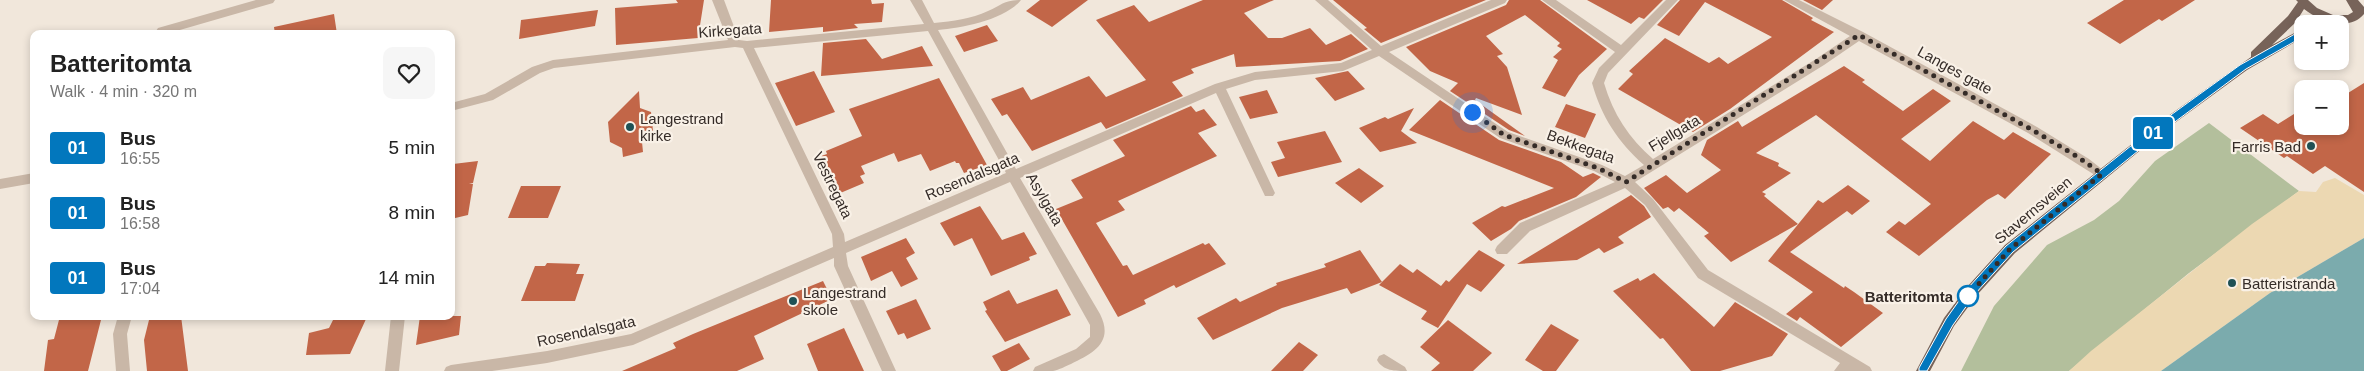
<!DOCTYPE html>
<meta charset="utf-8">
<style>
body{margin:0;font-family:Helvetica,sans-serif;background:#f6f6f6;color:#222;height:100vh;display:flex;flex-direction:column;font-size:19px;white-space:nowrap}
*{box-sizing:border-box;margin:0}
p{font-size:16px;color:#767676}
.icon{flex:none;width:28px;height:28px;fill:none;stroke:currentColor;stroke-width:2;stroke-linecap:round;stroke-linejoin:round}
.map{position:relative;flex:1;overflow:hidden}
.sheet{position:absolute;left:30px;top:30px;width:425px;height:290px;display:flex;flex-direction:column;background:#fff;border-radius:10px;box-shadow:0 2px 8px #0003}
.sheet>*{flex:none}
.badge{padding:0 10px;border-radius:4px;font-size:18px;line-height:32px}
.controls{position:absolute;left:2294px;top:15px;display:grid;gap:10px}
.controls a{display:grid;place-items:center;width:55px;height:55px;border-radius:10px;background:#fff;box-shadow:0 2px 8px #0003;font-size:25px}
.you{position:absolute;width:25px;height:25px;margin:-12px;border:4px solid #fff;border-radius:50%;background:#1a73e8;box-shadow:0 0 0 8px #1a73e833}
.map>.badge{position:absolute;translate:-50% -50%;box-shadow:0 0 0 2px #fff}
.round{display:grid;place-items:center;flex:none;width:52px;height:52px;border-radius:10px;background:#f6f6f6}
.headline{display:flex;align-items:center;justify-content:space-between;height:85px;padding:0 20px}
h1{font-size:24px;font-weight:600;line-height:38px}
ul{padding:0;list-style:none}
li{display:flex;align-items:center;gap:15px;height:65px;padding:0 20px}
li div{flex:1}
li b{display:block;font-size:19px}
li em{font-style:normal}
li .badge{min-width:55px;font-weight:700;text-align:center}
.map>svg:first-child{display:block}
.green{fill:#b3bf9c}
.sand{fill:#ecd8b2}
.water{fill:#7babad}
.building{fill:#c26648}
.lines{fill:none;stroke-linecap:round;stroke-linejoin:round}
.street{fill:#c9b7a7;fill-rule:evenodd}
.primary{fill:#776359;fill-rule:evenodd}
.line{fill:#0277bd;stroke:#fff}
.walk{stroke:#352c28;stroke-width:5;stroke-dasharray:0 9}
.poi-dot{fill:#1f5155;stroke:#f9f1e7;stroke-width:2}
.stop-dot{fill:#fff;stroke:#0277bd;stroke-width:2.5}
.labels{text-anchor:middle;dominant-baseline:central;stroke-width:4.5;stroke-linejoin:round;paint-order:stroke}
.street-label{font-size:15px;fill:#352c28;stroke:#f9f1e7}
.poi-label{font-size:15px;fill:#352c28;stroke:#f9f1e7;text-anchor:start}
.stop-label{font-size:15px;font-weight:bold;fill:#352c28;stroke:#f9f1e7;text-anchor:end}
</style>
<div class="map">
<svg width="2364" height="371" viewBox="0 0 2364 371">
<rect width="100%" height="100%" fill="#f1e7db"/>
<path class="green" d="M2209 123 2299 191 2189 273 2069 371H1961L1994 306 2047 245 2094 220 2119 201 2155 161Z"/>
<path class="sand" d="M2335 178 2364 195V238L2270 293 2161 371H2069L2091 351 2252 224 2299 191 2316 192 2323 182Z"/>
<path class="water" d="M2364 238V371H2161L2270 293Z"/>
<path class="building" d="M676 0H704L698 38 616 45 615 8 678 3Z
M771 0H871L872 4 884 3 882 22 854 24 858 28 823 32V27L769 32Z
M1040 0H1088L1052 27 1026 11Z
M1203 0H1274L1244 13 1268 38H1282L1310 28 1326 45 1351 34 1368 49 1340 61 1236 67 1234 54 1191 69 1194 73 1172 82 1183 96 1106 129 1101 122 1032 151 1007 114 1002 116 991 99 1023 87 1031 100 1089 76 1106 97 1146 80 1096 20 1134 5 1149 22Z
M1333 0H1486L1381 43 1364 29 1367 28Z
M1509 0H1540L1607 49 1579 75 1565 97 1542 88 1558 60 1553 57 1562 49 1557 46 1560 43 1525 15 1486 36 1503 54 1497 56 1507 67 1522 115 1476 98 1475 100 1525 136 1509 130 1450 91 1458 83 1430 71 1406 47 1506 5Z
M1587 0H1663L1644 19 1639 17 1631 24Z
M1680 0H1782L1813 18 1811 20 1834 32 1730 109 1693 132 1618 89 1633 74 1629 71 1665 38 1709 63 1719 57 1728 64 1772 37 1705 2 1679 36 1657 25Z
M1803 0H1833L1822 10Z
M2124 0H2195L2162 21 2159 19 2120 44 2087 23Z
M598 10 595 26 519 39 521 20Z
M334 14 337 34H275L274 27Z
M987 25 998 41 964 52 955 36Z
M866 39 882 59 922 46 933 66 821 76 823 43Z
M1844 66 1865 80 1862 82 1903 111 1933 89 1951 101 1901 139 1930 161 1973 121 2004 140 2013 132 2051 154 2005 199 1998 194 1987 200 1919 256 1886 232 1899 221 1905 225 1931 204 1816 115 1756 153 1779 163 1778 166 1791 173 1762 192 1766 194 1764 196 1798 224 1731 262 1704 236 1709 233 1679 208 1674 212 1668 207 1663 209 1644 188 1666 175 1687 193 1721 170 1701 155 1707 140 1738 121 1742 127Z
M814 71 835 112 796 126 775 83Z
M1348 71 1365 89 1335 101 1315 78Z
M939 78 987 165 964 173 959 163H956L955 161 930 171 921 154 898 162 894 153 861 166 865 174 860 176 864 183 838 194 818 157 827 154 826 151 862 136 849 109Z
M2364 83V192L2325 166 2313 174 2287 156 2284 158 2240 128 2263 114 2278 124 2302 109V126H2340V98Z
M1267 90 1278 113 1250 119 1239 97Z
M639 91 640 108 651 112 653 131 642 142 643 152 623 157 622 148 610 142 608 122Z
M1440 100 1499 140 1561 162 1583 177 1593 173 1601 177 1576 197 1519 221 1511 229 1491 241 1472 223 1502 206 1505 207 1554 188 1409 130Z
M1566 104 1596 114 1585 138 1555 127Z
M1191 106 1196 112 1204 109 1217 125 1198 133 1217 156 1118 201 1125 210 1096 223 1123 266 1127 265 1133 275 1203 243 1205 245 1209 243 1226 264 1176 288 1174 285 1144 300 1146 304 1118 317 1056 209 1083 198 1071 180 1125 156 1113 140Z
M1414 108 1401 131 1417 143 1380 152 1359 128 1385 117 1388 119Z
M1325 131 1342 162 1278 177 1271 162 1285 158 1277 142Z
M478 161 473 183 469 184H473L468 215 451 219V173L453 164Z
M1359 168 1384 186 1361 203 1335 183Z
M1848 185 1870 201 1852 215 1847 211 1790 252 1844 288 1845 286 1854 292 1883 313 1841 347 1800 317 1797 321 1786 314 1813 292 1768 261 1818 200 1823 203Z
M521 186H561L548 218H508Z
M1631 195 1644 206 1651 217 1618 237 1624 243 1604 253 1599 248 1597 249 1577 260 1517 264Z
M980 206 1002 240 1024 232 1037 254 1029 257 1030 260 991 276 972 238 954 246 940 223Z
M906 238 915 253 906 258 918 279 901 287 892 271 871 281 861 257Z
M1360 250 1382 282 1400 264 1413 273 1417 269 1441 286 1446 280 1449 282 1479 250 1505 265 1481 292 1467 284 1438 328 1421 319 1427 311 1379 285 1382 282 1351 294 1347 288 1282 308 1213 340 1197 318 1236 298 1240 302 1277 285 1276 283 1326 267 1324 264Z
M547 263 580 264 576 274H584L575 301H521L535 266H545Z
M1654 273 1714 327 1735 302 1788 334 1772 356 1720 371H1691L1663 338 1660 339 1613 291 1638 278 1640 281Z
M823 281 832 299 754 336 764 359 737 371H622L676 348 673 343 693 334Z
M1057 289 1071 315 1005 342 985 311 987 310 983 302 1009 290 1017 304Z
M916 299 931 329 907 339 904 333 898 335 886 311Z
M60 316H102L88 371H44L48 340 54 339Z
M150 316H181L188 371H147L144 340Z
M420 316H461L459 335 416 345Z
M334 318 366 319 350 354 306 355 309 333 329 328Z
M1448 320 1492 353 1473 371H1431L1440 363 1420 347Z
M1551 324 1579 340 1556 371H1543L1525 360Z
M844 328 864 371H818L807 344Z
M1299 342 1318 355 1303 371H1271Z
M1019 343 1030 359 1007 371H1001L992 356Z"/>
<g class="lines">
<path class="street" d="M256 0H275L273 3 166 34H158L156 31 158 28Z
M712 0H724L739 40 747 41 924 24 910 0H922L934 23C953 21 971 19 988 11 1002 5 1004 0 1021 0 1005 20 962 28 938 30L1016 169 1215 84 1255 72 1341 63 1372 50 1315 0H1328L1381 46 1491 0H1507L1505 3 1389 52 1508 132 1602 165 1625 176 1644 165C1618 142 1601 116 1592 83L1599 68 1615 52 1542 0H1556L1621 45 1666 0H1678L1608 73 1604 83C1613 114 1629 138 1653 159L1816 59 1850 36 1784 0H1799L1863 32 2037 127 2089 159 2108 174 2106 177H2098L2028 133 1859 41 1824 65 1635 182 1653 199 1708 270 1870 367 1872 371H1834L1840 363 1698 278 1645 205 1625 188 1530 231 1507 254H1497L1495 250 1497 246 1520 223 1615 182 1594 171 1500 138 1379 56 1343 71 1255 80 1226 89 1275 193 1273 196H1265L1216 93 1020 178 1100 314C1114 342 1094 353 1071 364 1066 366 1059 370 1053 371 1046 371 1039 371 1033 371L1035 367 1076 349 1090 337V325L1010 182 846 253 848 266 896 371H882L834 266V258L633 345 547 363 492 371H444L446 367 451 365 547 351 631 334 833 247 832 234 743 48 735 47 554 68 540 73 493 100 451 111V103L485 94 532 67 553 60 728 40ZM928 31 1006 173 845 242 844 234 754 48Z
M34 173V183L0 189V179Z
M118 316H132L127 334 130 371H116L113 334Z
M391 316H405L399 371H385Z
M1384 354 1405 367 1407 371C1395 371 1383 371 1377 360L1379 356Z"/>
<path class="primary" d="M2296 0H2308L2317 8 2333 15H2348L2353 12 2346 0H2358L2364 7V14C2350 32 2319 21 2304 9L2296 22 2272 45 2302 29V38L2247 70 2165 130 2015 253 1977 295 1954 326 1930 371H1916L1944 318 1967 287 2005 245 2157 124 2251 57V52L2288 16 2298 2Z"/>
</g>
<path class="line" d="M2302 30 2306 31V35L2246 69 2164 130 2013 252 1975 294 1953 325 1927 371H1919V368L1946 319 1968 288 2006 246 2157 125 2240 65Z"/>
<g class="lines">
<path class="walk" d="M1472 112 1504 135 1598 168 1626 182 1859 35 2029 128 2078 157 2102 174 2010 249 1968 296"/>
</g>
<g class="poi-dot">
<circle cx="630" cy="127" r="5"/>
<circle cx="2311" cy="146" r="5"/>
<circle cx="2232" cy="283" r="5"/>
<circle cx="793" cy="301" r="5"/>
</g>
<circle class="stop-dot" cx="1968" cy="296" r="10"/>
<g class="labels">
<g class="street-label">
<text transform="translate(730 30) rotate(-4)">Kirkegata</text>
<text transform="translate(1955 70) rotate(29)">Langes gate</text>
<text transform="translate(1674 133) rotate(-31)">Fjellgata</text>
<text transform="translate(1581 146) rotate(20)">Bekkegata</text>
<text transform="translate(972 176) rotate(-23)">Rosendalsgata</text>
<text transform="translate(833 185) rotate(64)">Vestregata</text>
<text transform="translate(1045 199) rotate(60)">Asylgata</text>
<text transform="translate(2033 210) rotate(-40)">Stavernsveien</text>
<text transform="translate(586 331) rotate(-12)">Rosendalsgata</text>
</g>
<g class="poi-label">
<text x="640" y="118">Langestrand<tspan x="640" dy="17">kirke</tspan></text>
<text x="2301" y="146" text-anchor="end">Farris Bad</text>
<text x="2242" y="283">Batteristranda</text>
<text x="803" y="292">Langestrand<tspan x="803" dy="17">skole</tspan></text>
</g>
<g class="stop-label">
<text x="1953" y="296">Batteritomta</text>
</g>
</g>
</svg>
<div class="controls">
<a>+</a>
<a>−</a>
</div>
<div class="you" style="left:1472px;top:112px"></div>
<b class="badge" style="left:2153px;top:133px;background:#0277bd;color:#fff">01</b>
<section class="sheet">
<div class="headline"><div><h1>Batteritomta</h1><p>Walk · 4 min · 320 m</p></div><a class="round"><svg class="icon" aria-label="heart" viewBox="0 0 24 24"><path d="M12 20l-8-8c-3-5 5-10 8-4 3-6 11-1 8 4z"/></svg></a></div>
<ul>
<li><span class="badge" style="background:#0277bd;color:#fff">01</span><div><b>Bus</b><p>16:55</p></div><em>5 min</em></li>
<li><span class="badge" style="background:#0277bd;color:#fff">01</span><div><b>Bus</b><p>16:58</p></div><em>8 min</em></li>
<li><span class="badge" style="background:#0277bd;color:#fff">01</span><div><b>Bus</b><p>17:04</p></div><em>14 min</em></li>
</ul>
</section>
</div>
